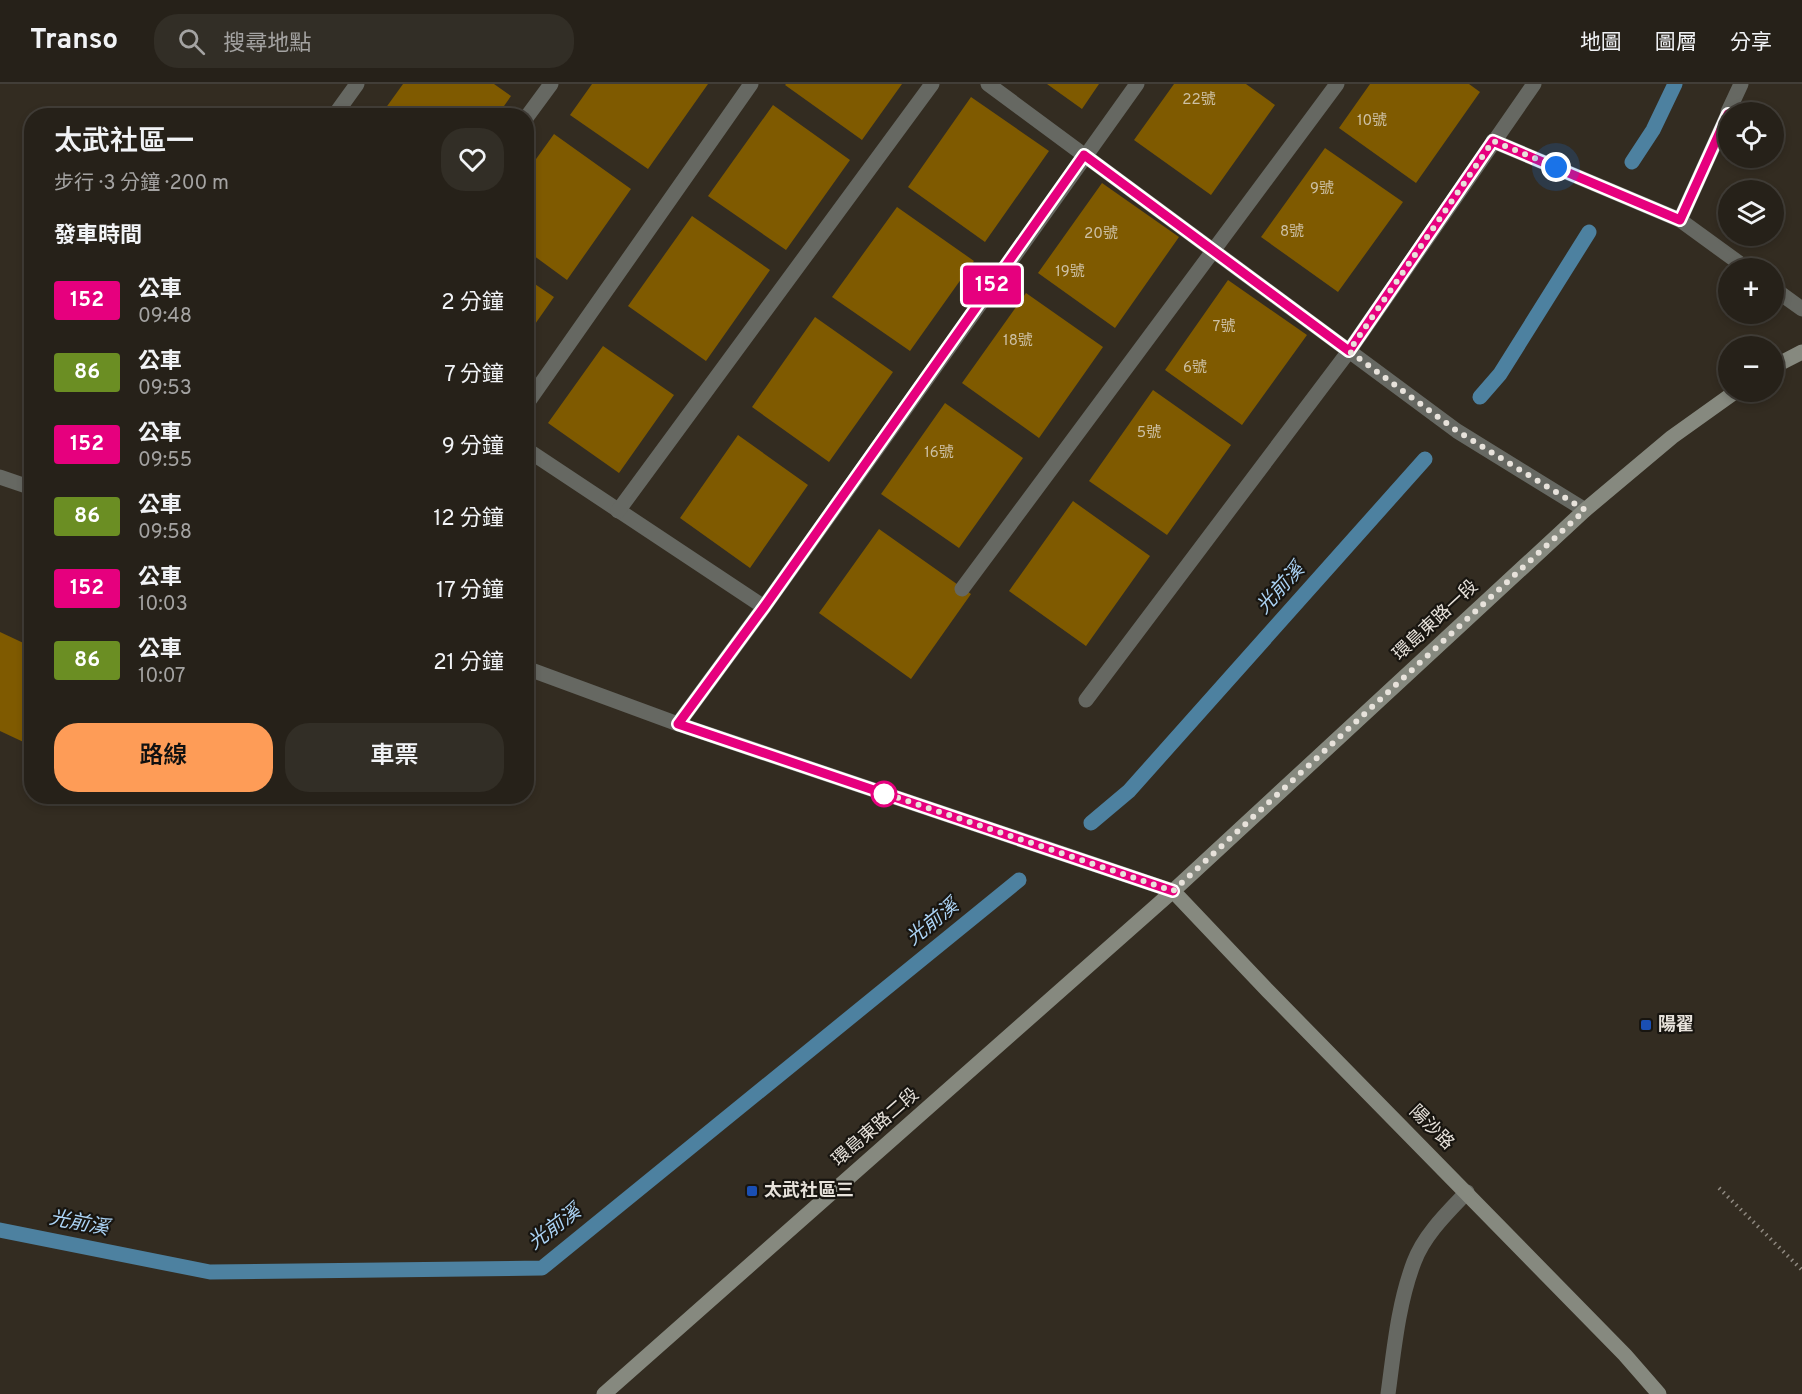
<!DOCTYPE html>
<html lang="zh-TW">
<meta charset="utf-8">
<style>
body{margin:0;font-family:Overpass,"Noto Sans TC",sans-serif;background:#322e26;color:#f1f3f6;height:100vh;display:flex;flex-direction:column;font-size:22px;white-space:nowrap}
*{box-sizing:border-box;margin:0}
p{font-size:20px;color:#a4a3a2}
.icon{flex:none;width:33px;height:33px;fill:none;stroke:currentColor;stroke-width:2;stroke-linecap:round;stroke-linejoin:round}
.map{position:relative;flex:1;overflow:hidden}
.panel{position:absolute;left:24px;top:24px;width:510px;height:696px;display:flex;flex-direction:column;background:#262119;border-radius:24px;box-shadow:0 3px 9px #0003,0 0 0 2px #423e38}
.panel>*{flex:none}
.badge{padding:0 12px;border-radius:4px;font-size:21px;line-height:39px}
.tools{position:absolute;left:1718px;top:18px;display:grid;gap:12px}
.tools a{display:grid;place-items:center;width:66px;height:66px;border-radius:50%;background:#262119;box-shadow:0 3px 9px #0003,0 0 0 2px #423e38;font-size:30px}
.you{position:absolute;width:30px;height:30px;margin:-15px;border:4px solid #fff;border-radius:50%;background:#1a73e8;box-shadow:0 0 0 9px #1a73e833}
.map>.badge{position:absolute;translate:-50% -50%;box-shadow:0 0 0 3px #fff}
h2{padding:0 30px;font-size:22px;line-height:54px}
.round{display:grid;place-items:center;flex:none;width:63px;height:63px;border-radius:24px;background:#322e26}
.summary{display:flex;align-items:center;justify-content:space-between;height:102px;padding:0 30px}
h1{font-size:28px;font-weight:600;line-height:45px}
.action{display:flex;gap:12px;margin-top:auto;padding:12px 30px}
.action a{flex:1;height:69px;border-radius:24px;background:#fe9c57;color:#111;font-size:24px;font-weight:600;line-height:69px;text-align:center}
.action a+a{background:#322e26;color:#f1f3f6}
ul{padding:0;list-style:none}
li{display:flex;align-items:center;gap:18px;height:72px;padding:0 30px}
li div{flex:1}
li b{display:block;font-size:22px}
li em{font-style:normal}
li .badge{min-width:66px;font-weight:700;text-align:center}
header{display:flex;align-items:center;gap:36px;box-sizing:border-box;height:84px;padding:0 30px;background:#262119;border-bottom:2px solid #423e38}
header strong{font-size:28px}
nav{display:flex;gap:33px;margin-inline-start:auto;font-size:21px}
.search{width:420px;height:54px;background:#322e26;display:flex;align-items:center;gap:15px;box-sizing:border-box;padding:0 21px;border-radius:24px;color:#a4a3a2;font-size:22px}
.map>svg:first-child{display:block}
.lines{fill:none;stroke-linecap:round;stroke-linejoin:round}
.stream{stroke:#4d81a0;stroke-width:15}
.building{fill:#7f5a00}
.path{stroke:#8f8980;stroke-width:4;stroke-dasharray:1.5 4.5;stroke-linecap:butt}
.lane{stroke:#666862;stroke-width:15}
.street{stroke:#666862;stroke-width:15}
.secondary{stroke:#86897f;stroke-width:15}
.line-casing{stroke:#fff;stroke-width:14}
.line{stroke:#e6007e;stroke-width:9}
.walk{stroke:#e7e2db;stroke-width:6;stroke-dasharray:0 10.8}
.stop-dot{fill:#fff;stroke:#e6007e;stroke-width:3}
.transit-dot{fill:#1a4fb4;stroke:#181510;stroke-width:2}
.labels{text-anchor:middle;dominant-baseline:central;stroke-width:4.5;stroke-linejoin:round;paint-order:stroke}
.number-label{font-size:15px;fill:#cdc0a4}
.street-label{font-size:18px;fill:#e7e2db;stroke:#181510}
.poi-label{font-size:18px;font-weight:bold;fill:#e7e2db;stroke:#181510;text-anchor:start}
.water-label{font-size:20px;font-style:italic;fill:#acd4f6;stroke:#181510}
</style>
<header>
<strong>Transo</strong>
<div class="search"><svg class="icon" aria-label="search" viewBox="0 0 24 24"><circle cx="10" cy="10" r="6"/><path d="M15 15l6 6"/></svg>搜尋地點</div>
<nav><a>地圖</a><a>圖層</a><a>分享</a></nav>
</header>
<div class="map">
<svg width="1802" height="1310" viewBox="0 0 1802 1310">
<rect width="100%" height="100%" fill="#332c21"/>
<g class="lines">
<path class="stream" d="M1632 78 1653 46 1675 0
M1480 313 1500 290 1589 148
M1091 739 1129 707 1425 375
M0 1146 210 1188 542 1184 1019 796"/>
</g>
<path class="building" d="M403 0H494L511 12 497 32H380Z
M592 0H708L648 85 570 31Z
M786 0H902L862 56 785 1Z
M1047 0H1099L1082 25Z
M1174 0H1246L1275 21 1211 111 1134 56Z
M1370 0H1469L1480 8 1416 99 1339 44Z
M971 13 1049 67 985 158 908 103Z
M773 21 850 76 786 166 708 112Z
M554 50 631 105 567 196 526 166V89Z
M1325 64 1403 118 1338 208 1261 153Z
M1102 99 1179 153 1115 244 1038 189Z
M897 123 974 177 910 267 832 213Z
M692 132 770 186 706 277 628 222Z
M526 194 554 213 526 253Z
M1228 196 1307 251 1242 341 1165 286Z
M1026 209 1103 263 1039 354 962 299Z
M815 233 893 288 829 378 752 323Z
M603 262 674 311 619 389 548 339Z
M1153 306 1231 361 1167 451 1089 397Z
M945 319 1023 374 959 464 881 410Z
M738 351 808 401 750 484 680 434Z
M1073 417 1150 472 1086 562 1009 507Z
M879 445 971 510 911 595 819 529Z
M0 548 32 563V662L0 647Z"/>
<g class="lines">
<path class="path" d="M1719 1104 1802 1186"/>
<path class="lane" d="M334 32 357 0
M1493 57 1680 136 1746 184
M1773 204 1802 225
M1349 267 1457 347 1585 426
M526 365 764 523 678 640
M1086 616 1349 267 1534 0"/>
<path class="street" d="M988 0 1349 267
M1728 28 1741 0
M526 34 551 0
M1680 136 1728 30
M526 321 751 0
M0 393 32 404
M618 427 932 0
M962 505 1337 0
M764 523 1137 0
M526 584 678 640 1173 807
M1388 1310C1394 1266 1398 1220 1414 1178 1424 1151 1447 1129 1467 1108"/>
<path class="secondary" d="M1773 283 1802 268
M1173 807 1268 907 1625 1271 1659 1310
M604 1310 1173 807 1585 426 1672 353 1735 308"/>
</g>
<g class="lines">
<defs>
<path id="line" d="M1173 807 678 640 764 523 1084 71 1349 267 1493 57 1680 136 1728 30"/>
</defs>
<use href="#line" class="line-casing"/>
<use href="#line" class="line"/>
<path class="walk" d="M884 710 881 708 1173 807 1585 426 1457 347 1349 267 1493 57 1556 83"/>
</g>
<circle class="stop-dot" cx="884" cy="710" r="12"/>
<g class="transit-dot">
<rect x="1640" y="935" width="12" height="12" rx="3"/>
<rect x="746" y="1101" width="12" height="12" rx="3"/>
</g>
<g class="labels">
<g class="number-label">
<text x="1199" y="16">22號</text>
<text x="1372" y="37">10號</text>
<text x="1322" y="105">9號</text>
<text x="1292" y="148">8號</text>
<text x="1101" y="150">20號</text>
<text x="1070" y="188">19號</text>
<text x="1224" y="243">7號</text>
<text x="1018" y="257">18號</text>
<text x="1195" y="284">6號</text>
<text x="1149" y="349">5號</text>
<text x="939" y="369">16號</text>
</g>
<g class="street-label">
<text transform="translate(1436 537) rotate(-43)">環島東路一段</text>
<text transform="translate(876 1044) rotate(-41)">環島東路二段</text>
<text transform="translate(1431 1044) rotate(45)">陽沙路</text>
</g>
<g class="poi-label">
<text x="1658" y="941">陽翟</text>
<text x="764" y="1107">太武社區三</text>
</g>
<g class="water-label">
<text transform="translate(1281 505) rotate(-48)">光前溪</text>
<text transform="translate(933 839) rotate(-39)">光前溪</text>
<text transform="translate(79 1140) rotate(11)">光前溪</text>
<text transform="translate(555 1144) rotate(-37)">光前溪</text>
</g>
</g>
</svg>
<div class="tools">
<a><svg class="icon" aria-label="locate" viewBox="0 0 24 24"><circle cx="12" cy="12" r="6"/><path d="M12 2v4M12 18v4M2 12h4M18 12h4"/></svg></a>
<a><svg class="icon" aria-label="layers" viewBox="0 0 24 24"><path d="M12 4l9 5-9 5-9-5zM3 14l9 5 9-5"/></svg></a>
<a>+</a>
<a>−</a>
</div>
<div class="you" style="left:1556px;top:83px"></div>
<b class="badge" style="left:992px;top:201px;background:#e6007e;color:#fff">152</b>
<section class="panel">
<div class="summary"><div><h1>太武社區一</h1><p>步行 · 3 分鐘 · 200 m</p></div><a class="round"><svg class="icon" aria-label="heart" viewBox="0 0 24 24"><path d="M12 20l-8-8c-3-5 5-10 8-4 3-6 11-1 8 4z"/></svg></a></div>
<h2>發車時間</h2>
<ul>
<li><span class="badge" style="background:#e6007e;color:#fff">152</span><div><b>公車</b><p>09:48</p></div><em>2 分鐘</em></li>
<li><span class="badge" style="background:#6b8e23;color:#fff">86</span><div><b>公車</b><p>09:53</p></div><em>7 分鐘</em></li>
<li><span class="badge" style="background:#e6007e;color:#fff">152</span><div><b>公車</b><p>09:55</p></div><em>9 分鐘</em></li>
<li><span class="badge" style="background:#6b8e23;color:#fff">86</span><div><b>公車</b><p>09:58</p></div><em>12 分鐘</em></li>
<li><span class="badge" style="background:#e6007e;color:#fff">152</span><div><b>公車</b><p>10:03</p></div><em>17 分鐘</em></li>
<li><span class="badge" style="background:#6b8e23;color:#fff">86</span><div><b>公車</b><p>10:07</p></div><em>21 分鐘</em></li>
</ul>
<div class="action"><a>路線</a><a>車票</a></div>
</section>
</div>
